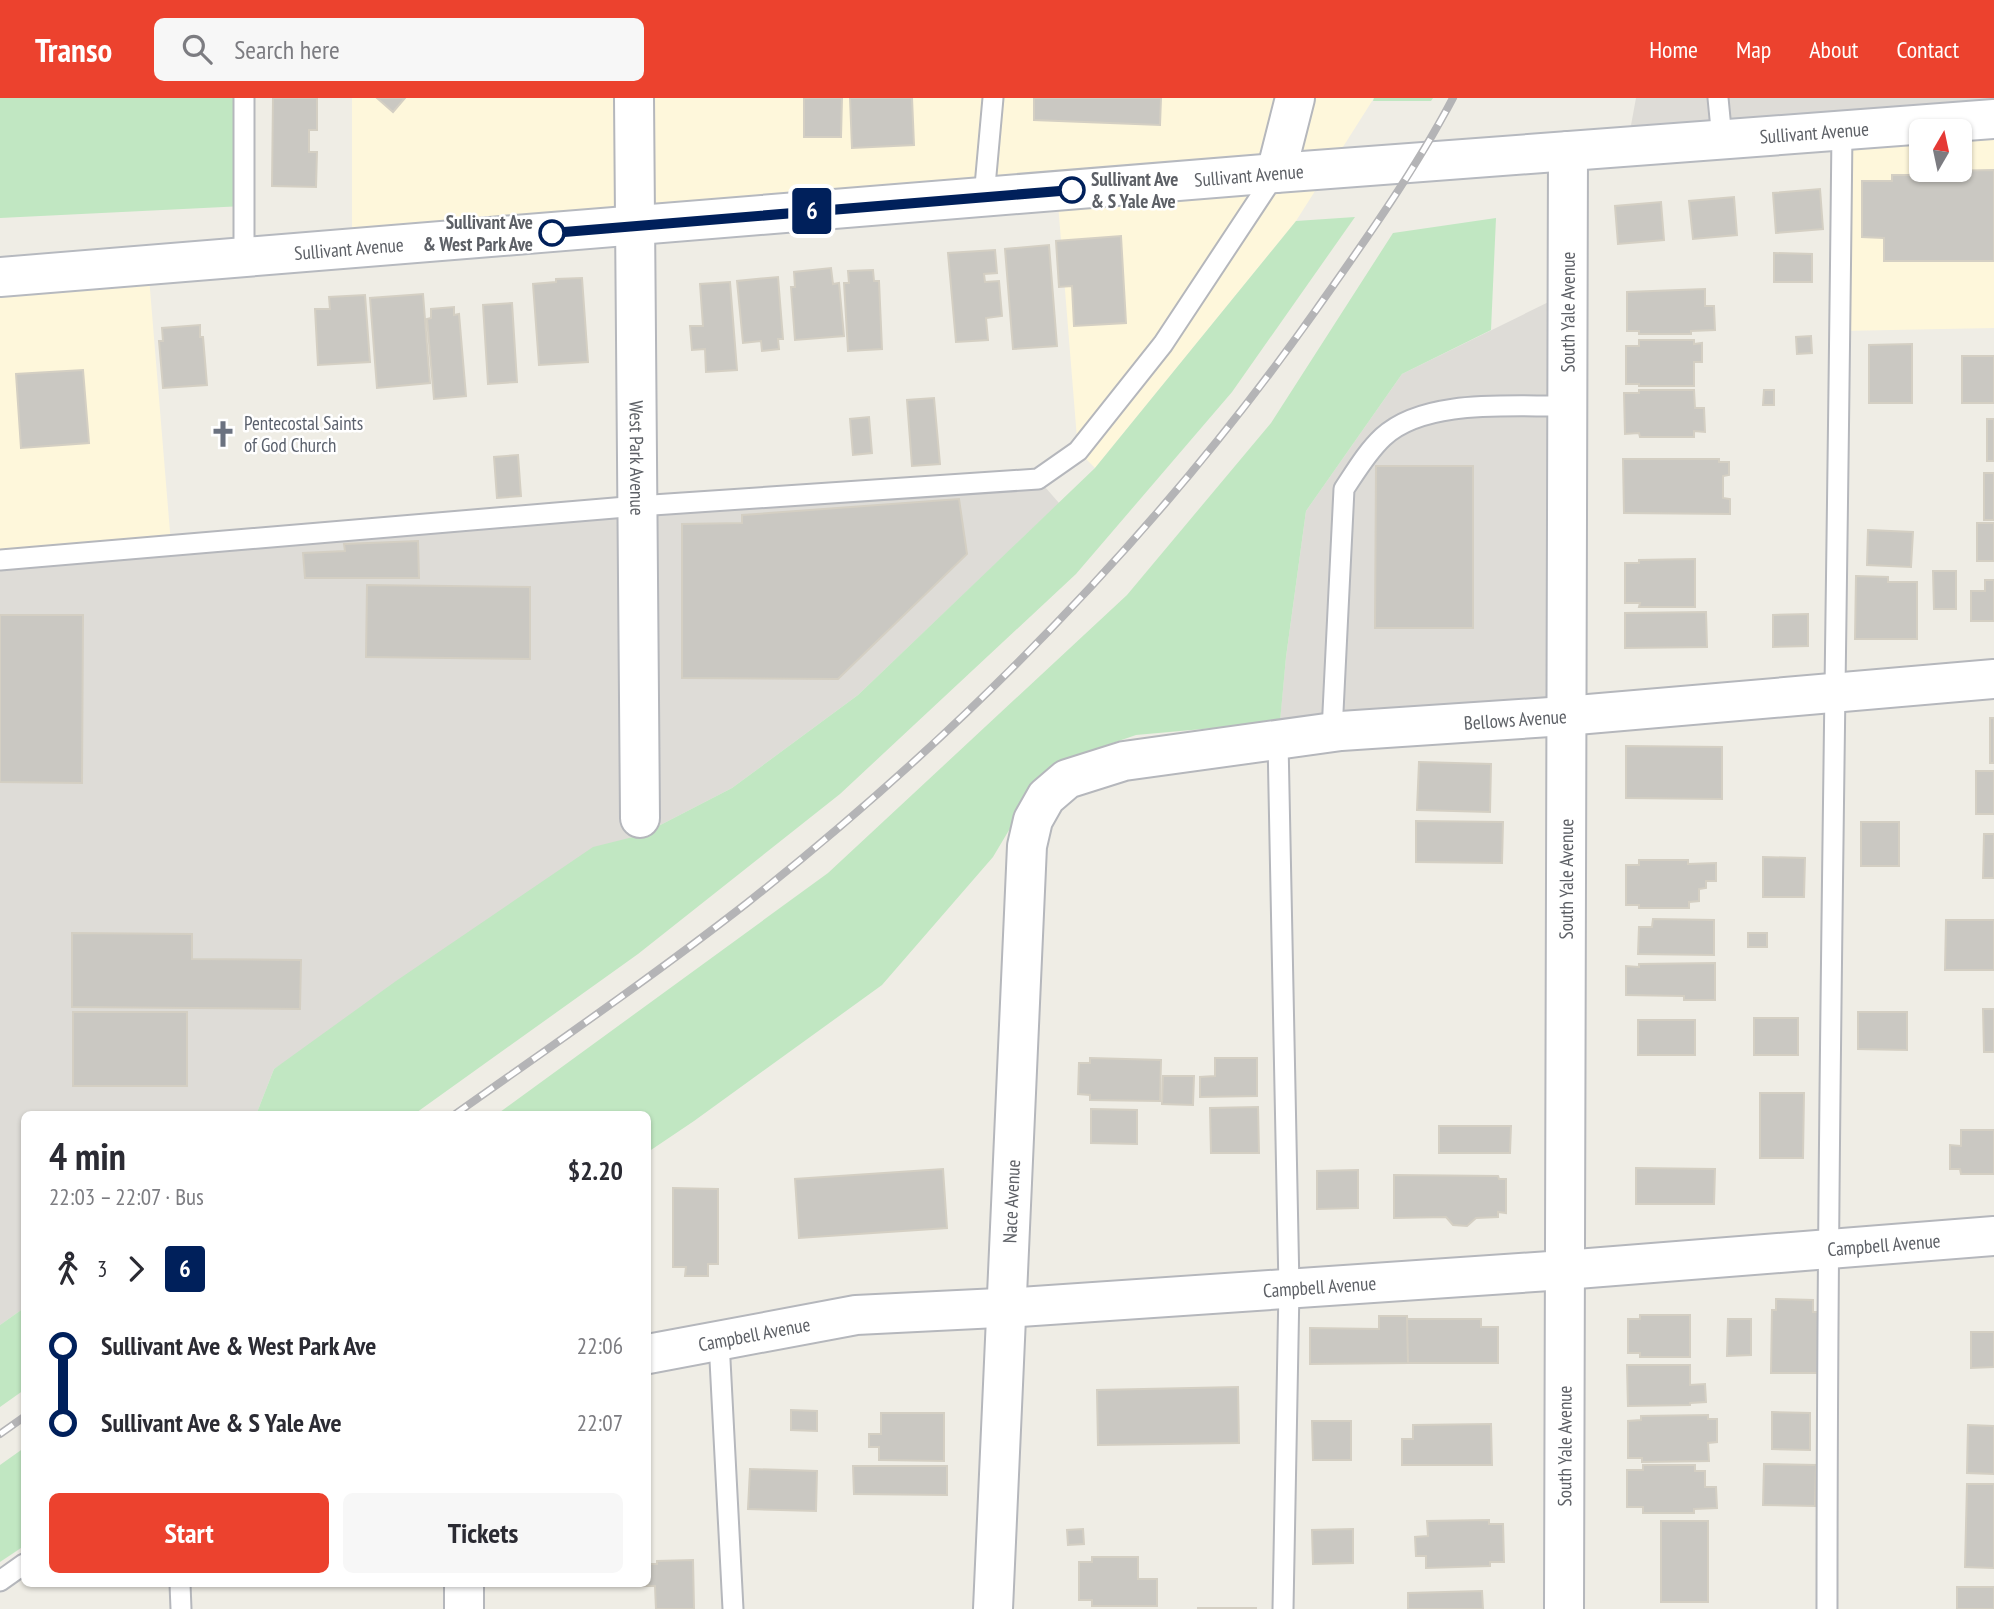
<!DOCTYPE html>
<meta charset="utf-8">
<style>
body{margin:0;font-family:"PT Sans Narrow",sans-serif;background:#f7f7f7;color:#2b2b33;height:100vh;display:flex;flex-direction:column;font-size:26px;white-space:nowrap}
*{box-sizing:border-box;margin:0}
p{font-size:23px;color:#7c7c81}
.icon{flex:none;width:38px;height:38px;fill:none;stroke:currentColor;stroke-width:2;stroke-linecap:round;stroke-linejoin:round}
.map{position:relative;flex:1;overflow:hidden}
.drawer{position:absolute;left:21px;top:1013px;width:630px;height:476px;display:flex;flex-direction:column;background:#fff;border-radius:10px;box-shadow:0 2px 5px #0004}
.drawer>*{flex:none}
.badge{padding:0 14px;border-radius:5px;font-size:24px;line-height:46px}
.needle{width:46px;rotate:9deg}
.buttons{position:absolute;left:1909px;top:21px;display:grid;gap:14px}
.buttons a{display:grid;place-items:center;width:63px;height:63px;border-radius:10px;background:#fff;box-shadow:0 2px 5px #0004;font-size:35px}
.map>.badge{position:absolute;translate:-50% -50%;box-shadow:0 0 0 4px #fff}
.legs{display:flex;align-items:center;gap:10px;height:77px;padding:0 28px;font-size:23px}
.legs p{margin-inline-start:auto}
.summary{display:flex;align-items:center;justify-content:space-between;height:119px;padding:0 28px}
h1{font-size:38px;font-weight:700;line-height:52px}
.action{display:flex;gap:14px;margin-top:auto;padding:14px 28px}
.action a{flex:1;height:80px;border-radius:10px;background:#ec422e;color:#fff;font-size:28px;font-weight:700;line-height:80px;text-align:center}
.action a+a{background:#f7f7f7;color:#2b2b33}
ul{padding:0 28px;list-style:none}
li{display:flex;align-items:center;gap:24px;height:77px;font-size:26px}
li i{display:grid;place-items:center;width:10px;height:100%;margin:0 9px;background:currentColor}
li i::after{content:'';width:18px;height:18px;margin:-9px;border:5px solid;border-radius:50%;background:#fff}
li p{margin-inline-start:auto}
li:first-child i{background:linear-gradient(#0000 50%,currentColor 0)}
li:last-child i{background:linear-gradient(currentColor 50%,#0000 0)}
header{display:flex;align-items:center;gap:42px;box-sizing:border-box;height:98px;padding:0 35px;background:#ec422e;color:#fff}
header strong{font-size:33px}
nav{display:flex;gap:38px;margin-inline-start:auto;font-size:24px}
.search{width:490px;height:63px;background:#f7f7f7;display:flex;align-items:center;gap:18px;box-sizing:border-box;padding:0 24px;border-radius:10px;color:#7c7c81;font-size:26px}
.map>svg:first-child{display:block}
.commercial{fill:#fef7db;fill-rule:evenodd}
.industrial{fill:#dedcd7}
.green{fill:#c1e7c2}
.building{fill:#cac8c2;stroke:#d4cfc3;stroke-width:2}
.lines{fill:none;stroke-linecap:round;stroke-linejoin:round}
.lane-casing{stroke:#b5b7bc;stroke-width:23}
.street-casing{stroke:#b5b7bc;stroke-width:42}
.secondary-casing{stroke:#b6b9bf;stroke-width:42}
.lane{stroke:#fff;stroke-width:19}
.street{stroke:#fff;stroke-width:38}
.secondary{stroke:#fff;stroke-width:38}
.rail-casing{stroke:#b4b4b6;stroke-width:8}
.rail{stroke:#fff;stroke-width:5;stroke-dasharray:16;stroke-linecap:butt}
.line-1-casing{stroke:#fff;stroke-width:16}
.line-1{stroke:#00205b;stroke-width:10}
.stop-1-dot{fill:#fff;stroke:#00205b;stroke-width:3.5}
.labels{text-anchor:middle;dominant-baseline:central;stroke-width:5;stroke-linejoin:round;paint-order:stroke}
.street-label{font-size:19px;fill:#5d6066;stroke:#fff}
.stop-label{font-size:19px;font-weight:bold;fill:#5d6066;stroke:#fff;text-anchor:start}
.worship-label{font-size:19px;fill:#5b616d;stroke:#fff;text-anchor:start}
</style>
<header>
<strong>Transo</strong>
<div class="search"><svg class="icon" aria-label="search" viewBox="0 0 24 24"><circle cx="10" cy="10" r="6"/><path d="M15 15l6 6"/></svg>Search here</div>
<nav><a>Home</a><a>Map</a><a>About</a><a>Contact</a></nav>
</header>
<div class="map">
<svg width="1994" height="1511" viewBox="0 0 1994 1511">
<rect width="100%" height="100%" fill="#efede5"/>
<path class="commercial" d="M352 0H1374L1296 123 1095 370 1078 353 1057 93 352 151Z
M1994 21V230L1840 233 1842 32ZM1922 33H1960V72H1922Z
M148 167 171 446 0 462V179Z"/>
<path class="industrial" d="M1636 0H1994V21L1627 49Z
M1567 195 1565 618 1278 643 1286 559 1306 413 1402 276Z
M1038 381 1059 405 858 597 732 690 641 737 274 971 256 1017H24V1210L0 1227V462Z"/>
<path class="green" d="M0 0H244V108L0 120Z
M1374 0H1433L1431 3H1373Z
M1355 119 1232 294 1076 476 840 696 638 856 413 1017H256L274 971 396 883 593 749 641 737 732 690 858 597 1095 370 1296 123Z
M1496 120 1491 232 1402 276 1306 413 1286 559 1280 624 1136 637 1069 660 1031 695 993 759 882 887 694 1023 648 1054V1017H496L828 775 1127 497 1271 325 1393 135Z
M24 1210V1292L0 1309V1227Z
M24 1350V1448L0 1464V1367Z"/>
<path class="building" d="M273 0H317V32H309V54H317L316 89 272 88Z
M377 0H405L393 14Z
M804 0H842L841 39H804Z
M850 0H912L914 47 852 50Z
M1034 0H1161L1160 27 1034 22Z
M1994 72V163H1884V140L1862 139V83H1892V77H1942V73Z
M1820 91 1823 131 1776 135 1773 95Z
M1734 99 1737 137 1693 141 1689 103Z
M1661 104 1664 142 1618 146 1615 108Z
M1121 138 1126 225 1074 228 1072 188 1059 189 1056 143Z
M1049 147 1057 248 1013 251 1005 151Z
M995 152 997 175 984 176 985 184 999 183 1002 218 986 220 988 242 956 244 948 155Z
M1774 155 1812 156V184H1774Z
M831 170 833 186 839 185 844 238 795 242 791 189H795L794 174Z
M873 172 874 183H879L882 251 848 253 844 185H849L848 173Z
M778 179 783 241H778L779 251 762 253 761 243 743 245 737 183Z
M582 180 588 264 539 267 533 186 556 184V181Z
M730 184 737 272 706 274 705 251 692 252 690 228H703L700 186Z
M1705 191V208H1714L1715 232 1691 233V236H1639V233H1627V194Z
M423 196 430 285 377 290 370 200Z
M365 197 370 264 318 267 315 211H330L329 199Z
M512 205 517 284 488 286 483 207Z
M454 209V217L459 216 466 298 434 301 427 221 431 220V211Z
M200 227V239H203L207 287 163 290 159 243H163L162 230Z
M1811 238 1812 255 1797 256 1796 239Z
M1639 242H1694V246L1702 245V264H1694V288H1639V286H1626V248H1639Z
M1912 246V305H1869V247Z
M1962 258H1994V305H1962Z
M83 272 89 345 21 350 16 276Z
M1639 292H1694L1695 310H1704L1705 334 1694 333V339H1640L1639 335 1625 336 1624 295H1639Z
M1764 292H1774V307H1763Z
M934 300 940 366 912 368 907 302Z
M869 319 872 355 853 357 850 321Z
M1987 321H1994V363H1987Z
M518 357 521 398 497 400 494 359Z
M1623 361H1719V364H1729V377L1723 378V400L1730 401V416L1624 415Z
M1376 368H1473V530H1375Z
M1984 375H1994V422H1984Z
M959 401 967 456 838 581 682 580V426L742 425V417Z
M1977 425H1994V463H1977Z
M1868 432 1913 434 1911 469 1867 467Z
M418 443 419 480H305L303 455 345 453 344 446Z
M1695 461V509H1639L1640 505H1625V465H1639V462Z
M1933 473H1956V511H1934Z
M1856 478 1888 479V484H1917V541H1855Z
M1985 482H1994V523H1971V493H1985Z
M367 487 530 489V561L366 559Z
M1706 514 1707 549 1625 550V515Z
M1808 516V548L1773 549V517Z
M0 517H83L82 685 0 684Z
M1990 620H1994V665H1990Z
M1626 648 1722 649V701L1626 700Z
M1419 664 1491 666 1490 714 1417 712Z
M1976 673H1994V716H1976Z
M1416 723 1503 724 1502 765 1416 764Z
M1861 724H1899V768H1861Z
M1984 736H1994V780H1983Z
M1763 759 1805 760 1804 799H1763Z
M1639 762H1688V766L1716 765V783H1706V790L1699 791V803L1689 804V810H1639V807H1626V767H1639Z
M1653 821 1714 822V857L1638 856 1639 829H1652Z
M1946 822H1994V872H1945Z
M72 835 192 836V861L301 862 300 911 72 909Z
M1748 835H1767V849H1748Z
M1715 865V902H1684V898L1626 897V868L1639 869V866Z
M1983 911H1994V954H1984Z
M73 914H187V988H73Z
M1858 914H1907V952L1858 951Z
M1754 920H1798V957H1754Z
M1638 922H1695V957H1638Z
M1090 960 1161 962 1160 1003 1090 1002V997L1078 996 1079 965H1090Z
M1215 960H1257V998L1200 999V979L1215 978Z
M1163 978H1194L1193 1007 1162 1006Z
M1760 995H1804L1803 1060H1760Z
M1258 1009 1259 1055H1211L1210 1010Z
M1091 1011 1137 1012V1046L1091 1045Z
M1439 1028H1511L1510 1055H1439Z
M1961 1032H1994V1076H1961L1960 1071H1950V1047L1961 1048Z
M1636 1070 1715 1071 1714 1106H1636Z
M943 1071 947 1130 799 1140 795 1081Z
M1358 1072V1110L1317 1111V1073Z
M1394 1077 1498 1078 1499 1081H1506V1115L1498 1114V1119L1476 1120 1467 1128 1453 1127 1446 1119 1394 1120Z
M673 1090 718 1091V1166H708V1178H685L686 1169H673Z
M1776 1201 1813 1202V1214H1819L1818 1275H1771L1772 1212H1776Z
M1640 1217H1690V1259H1640V1255H1628V1221H1640Z
M1379 1218H1407L1408 1265 1310 1266V1230L1379 1231Z
M1407 1221H1481V1229H1498V1265H1408Z
M1728 1221H1751V1257L1727 1258Z
M1971 1234H1994V1269L1971 1270Z
M1627 1267H1690V1287L1705 1286 1706 1304 1690 1305V1307L1628 1308Z
M1238 1289 1239 1345 1098 1347 1097 1292Z
M791 1312 817 1313V1333L791 1332Z
M1772 1314 1810 1315V1352L1772 1351Z
M881 1315H944V1363L879 1362V1349H869V1336H881Z
M1708 1317V1321H1717V1344L1708 1345 1709 1363 1642 1364V1360H1628V1323L1641 1322V1318Z
M1312 1323H1351V1362H1313Z
M1491 1326 1492 1367H1402V1341H1413V1327Z
M1968 1327 1994 1328V1376L1967 1375Z
M1764 1366 1816 1367 1815 1408 1763 1407Z
M1643 1367H1695V1373H1705V1389H1716L1717 1410 1694 1411V1415H1643V1409H1627V1372H1643Z
M853 1368H947V1397L854 1396Z
M750 1371 817 1373 816 1413 748 1411Z
M1967 1386H1994V1470L1965 1469Z
M1489 1422V1426H1503L1504 1464H1490V1468L1426 1470V1458H1416L1415 1439 1428 1438 1427 1423Z
M1661 1423H1708V1504H1661Z
M1083 1431 1084 1446 1068 1447 1067 1432Z
M1353 1431V1465L1313 1466 1312 1432Z
M1092 1459H1138V1481H1157V1508H1092V1502H1079V1464H1092Z
M693 1462 694 1511H656L655 1488H645L648 1486V1466H657V1463Z
M1957 1489H1994V1511H1957Z
M1482 1493 1483 1511H1408V1495Z
M1198 1510H1256V1511H1198Z"/>
<g class="lines">
<defs>
<path id="lane" d="M244 0V159
M1718 0 1722 41
M984 99 993 0
M0 462 638 408 1038 381 1078 353 1163 246 1276 75
M1332 634 1344 391C1356 373 1367 354 1383 339 1425 300 1512 309 1567 308
M1278 643 1289 1190 1283 1511
M719 1243 733 1511
M0 1483 24 1466
M180 1486 181 1511
M1827 1511C1827 1018 1837 525 1842 32"/>
<g id="street">
<path id="s1" d="M634 0 640 720"/>
<path d="M1276 75 1295 0"/>
<path id="s2" d="M648 1256 856 1217 1020 1209 1564 1172 1994 1138"/>
<path d="M464 1511V1486"/>
<path id="s3" d="M993 1511 1027 748 1033 722 1046 699 1067 681 1124 663 1341 633 1565 618 1994 581"/>
<path id="s4" d="M1564 1511 1568 53"/>
</g>
<g id="secondary">
<path id="s5" d="M0 179 1276 75 1994 21"/>
</g>
</defs>
<use href="#lane" class="lane-casing"/>
<use href="#street" class="street-casing"/>
<use href="#secondary" class="secondary-casing"/>
<use href="#lane" class="lane"/>
<use href="#street" class="street"/>
<use href="#secondary" class="secondary"/>
<defs>
<path id="rail" d="M454 1017C553 947 652 879 747 805 963 634 1157 437 1316 212 1364 144 1414 74 1453 0
M0 1336 24 1319"/>
</defs>
<use href="#rail" class="rail-casing"/>
<use href="#rail" class="rail"/>
</g>
<g class="lines">
<defs>
<path id="line-1" d="M552 135 1072 92"/>
</defs>
<use href="#line-1" class="line-1-casing"/>
<use href="#line-1" class="line-1"/>
</g>
<defs>
<symbol id="church-bare" viewBox="-9 -9 18 18"><path d="M-1.2-6h2.4v3.5h3.3v2.4h-3.3V6h-2.4V-.1h-3.3v-2.4h3.3Z" fill="#6b7280" stroke="#fff" stroke-width="2.5" paint-order="stroke"/></symbol>
</defs>
<g fill-rule="evenodd">
<use href="#church-bare" x="204" y="317" width="38" height="38"/>
</g>
<g class="stop-1-dot">
<circle cx="1072" cy="92" r="12"/>
<circle cx="552" cy="135" r="12"/>
</g>
<g class="labels">
<g class="street-label">
<text stroke="none"><textPath href="#s5" startOffset="1820">Sullivant Avenue</textPath></text>
<text stroke="none"><textPath href="#s5" startOffset="1253">Sullivant Avenue</textPath></text>
<text stroke="none"><textPath href="#s5" startOffset="350">Sullivant Avenue</textPath></text>
<text stroke="none"><textPath href="#s4" startOffset="1297">South Yale Avenue</textPath></text>
<text stroke="none"><textPath href="#s1" startOffset="360">West Park Avenue</textPath></text>
<text stroke="none"><textPath href="#s3" startOffset="1298">Bellows Avenue</textPath></text>
<text stroke="none"><textPath href="#s4" startOffset="730">South Yale Avenue</textPath></text>
<text stroke="none"><textPath href="#s3" startOffset="408">Nace Avenue</textPath></text>
<text stroke="none"><textPath href="#s2" startOffset="1242">Campbell Avenue</textPath></text>
<text stroke="none"><textPath href="#s2" startOffset="676">Campbell Avenue</textPath></text>
<text stroke="none"><textPath href="#s2" startOffset="108">Campbell Avenue</textPath></text>
<text stroke="none"><textPath href="#s4" startOffset="163">South Yale Avenue</textPath></text>
</g>
<g class="stop-label">
<text x="1091" y="81">Sullivant Ave<tspan x="1091" dy="22">&amp; S Yale Ave</tspan></text>
<text x="533" y="124" text-anchor="end">Sullivant Ave<tspan x="533" dy="22">&amp; West Park Ave</tspan></text>
</g>
<g class="worship-label">
<text x="244" y="325">Pentecostal Saints<tspan x="244" dy="22">of God Church</tspan></text>
</g>
</g>
</svg>
<div class="buttons">
<a><svg class="needle" viewBox="-14 -14 28 28"><path d="M0-13l5 13h-10z" fill="#e53935"/><path d="M0 13l5-13h-10z" fill="#7c7c81"/></svg></a>
</div>
<b class="badge" style="left:812px;top:113px;background:#00205b;color:#fff">6</b>
<section class="drawer">
<div class="summary"><div><h1>4 min</h1><p>22:03 – 22:07 · Bus</p></div><b>$2.20</b></div>
<div class="legs"><svg class="icon" aria-label="walk" viewBox="0 0 24 24"><circle cx="13" cy="4" r="2"/><path d="M13 8l-2 6 4 7M11 14l-3 7M7 12l3-4h3l4 4"/></svg>3<svg class="icon" aria-label="forward" viewBox="0 0 24 24"><path d="M9 5l7 7-7 7"/></svg><b class="badge" style="background:#00205b;color:#fff">6</b></div>
<ul>
<li><i style="color:#00205b"></i><b>Sullivant Ave &amp; West Park Ave</b><p>22:06</p></li>
<li><i style="color:#00205b"></i><b>Sullivant Ave &amp; S Yale Ave</b><p>22:07</p></li>
</ul>
<div class="action"><a>Start</a><a>Tickets</a></div>
</section>
</div>
